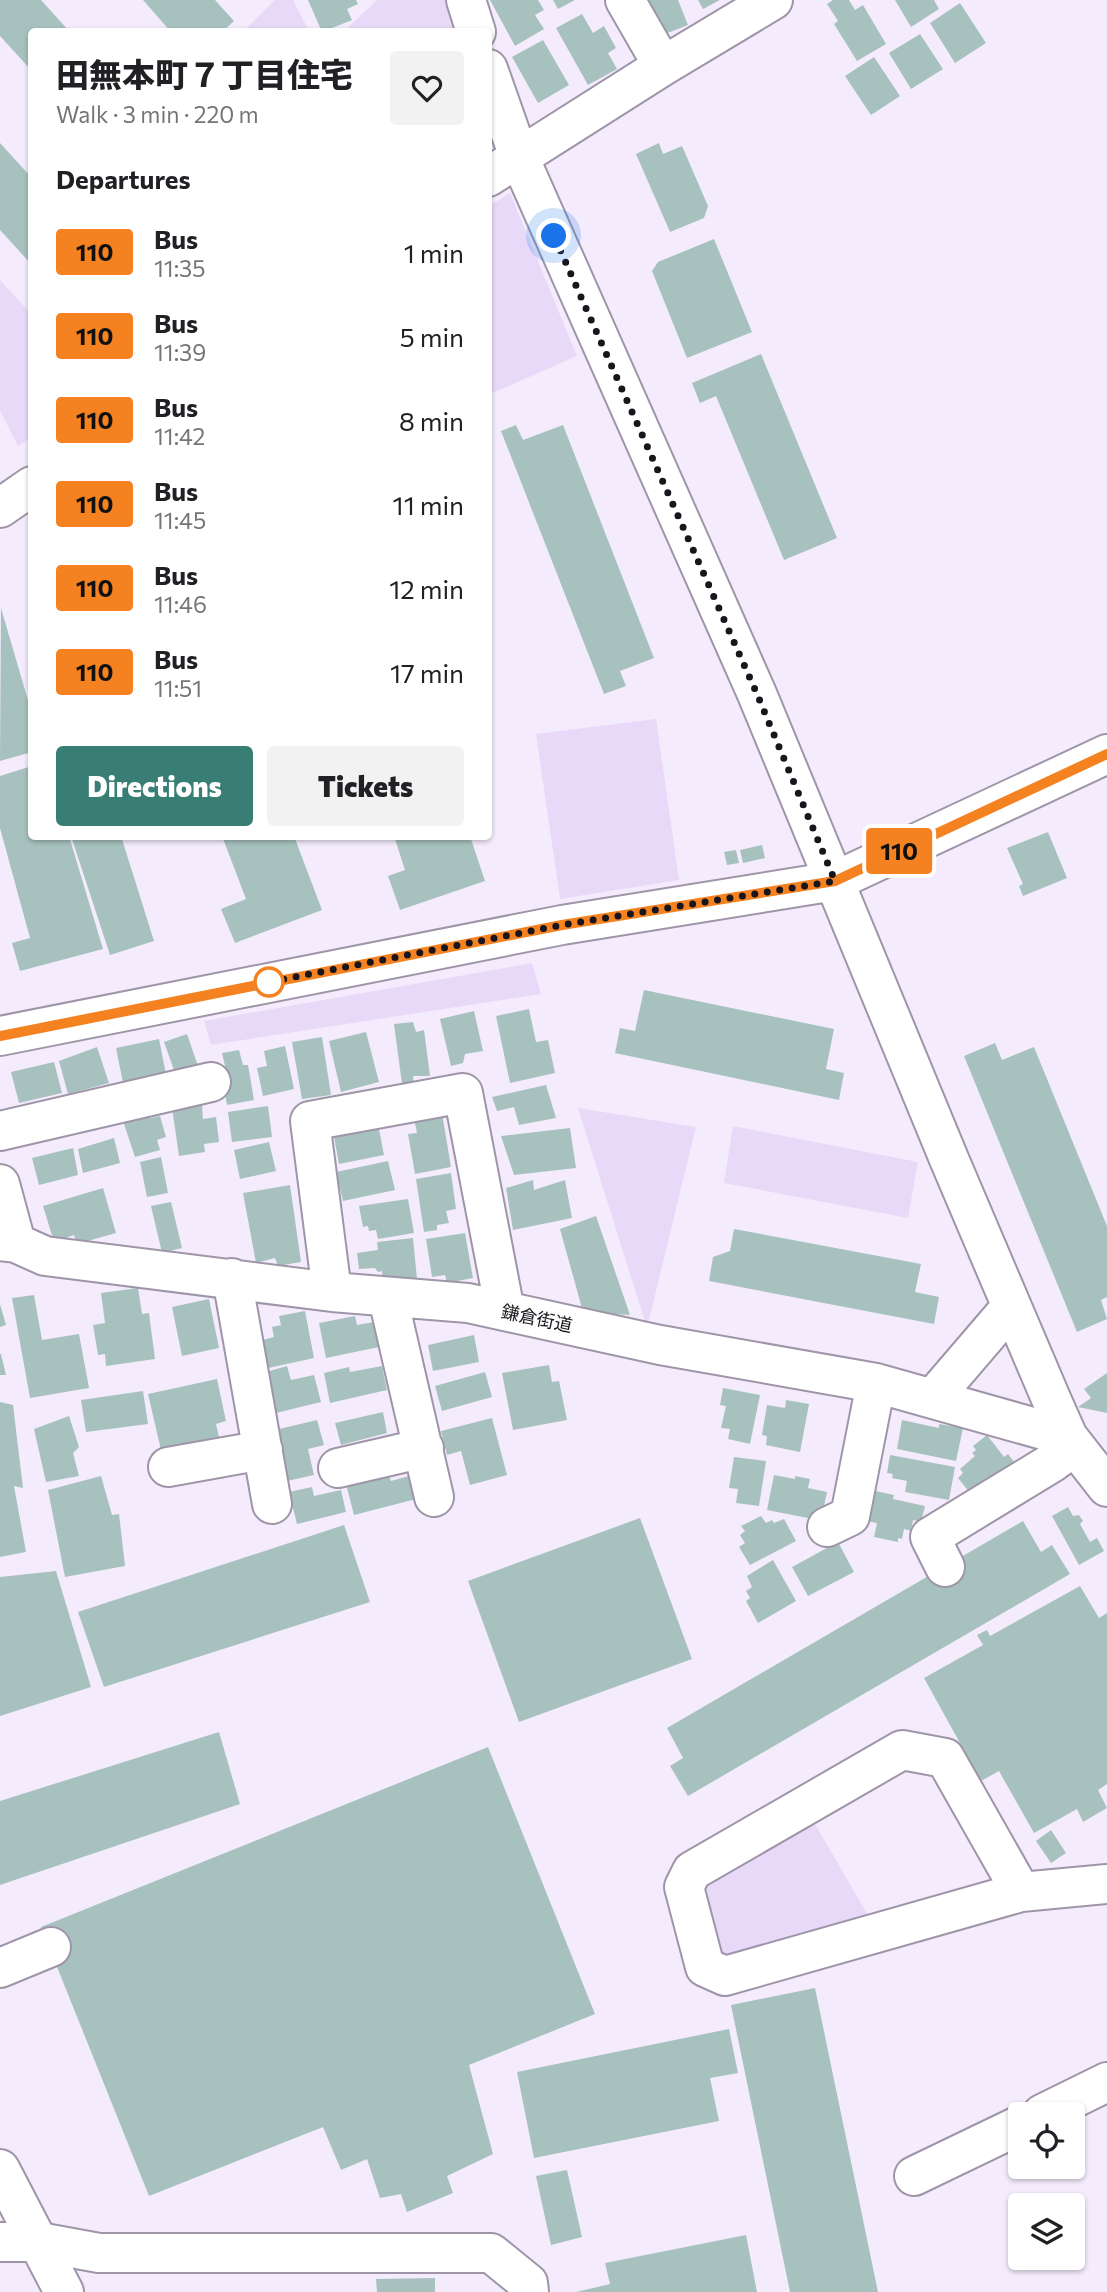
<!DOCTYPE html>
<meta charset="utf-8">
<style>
body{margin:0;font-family:Commissioner,"Noto Sans JP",sans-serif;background:#f2f2f2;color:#202124;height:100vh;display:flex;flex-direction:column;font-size:26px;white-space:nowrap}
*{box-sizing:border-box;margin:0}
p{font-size:23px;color:#757577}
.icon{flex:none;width:38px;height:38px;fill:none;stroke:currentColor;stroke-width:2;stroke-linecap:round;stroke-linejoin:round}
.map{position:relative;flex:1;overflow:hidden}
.drawer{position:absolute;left:28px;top:28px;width:464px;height:812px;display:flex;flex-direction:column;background:#fff;border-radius:7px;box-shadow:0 2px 5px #0004}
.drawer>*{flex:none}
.badge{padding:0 14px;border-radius:5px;font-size:24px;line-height:46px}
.controls{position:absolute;left:1008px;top:2102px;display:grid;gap:14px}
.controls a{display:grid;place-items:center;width:77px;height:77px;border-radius:7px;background:#fff;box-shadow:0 2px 5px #0004;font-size:35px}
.you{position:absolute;width:35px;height:35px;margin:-18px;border:5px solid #fff;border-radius:50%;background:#1a73e8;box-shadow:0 0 0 10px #1a73e833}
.map>.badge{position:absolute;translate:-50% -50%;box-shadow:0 0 0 4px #fff}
h2{padding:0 28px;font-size:26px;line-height:63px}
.round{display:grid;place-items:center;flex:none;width:74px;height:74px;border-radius:7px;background:#f2f2f2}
.headline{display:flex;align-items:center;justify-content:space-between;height:119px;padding:0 28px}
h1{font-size:33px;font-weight:800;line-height:52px}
.action{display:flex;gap:14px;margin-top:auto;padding:14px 28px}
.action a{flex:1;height:80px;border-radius:7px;background:#387e75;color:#fff;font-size:28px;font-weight:800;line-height:80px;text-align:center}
.action a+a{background:#f2f2f2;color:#202124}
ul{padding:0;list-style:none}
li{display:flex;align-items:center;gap:21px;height:84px;padding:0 28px}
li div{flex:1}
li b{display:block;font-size:26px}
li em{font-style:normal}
li .badge{min-width:77px;font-weight:700;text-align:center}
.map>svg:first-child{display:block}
.green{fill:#e9d9f9}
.building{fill:#a7c2be}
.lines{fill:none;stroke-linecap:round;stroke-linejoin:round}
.minor-casing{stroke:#9f95a8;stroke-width:42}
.major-casing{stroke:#9f95a8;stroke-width:42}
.minor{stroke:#fff;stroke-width:38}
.major{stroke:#fff;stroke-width:38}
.line-casing{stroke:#fff;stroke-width:16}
.line{stroke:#f58220;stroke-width:10}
.walk{stroke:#18151c;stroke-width:7;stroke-dasharray:0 12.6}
.stop-dot{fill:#fff;stroke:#f58220;stroke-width:3.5}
.labels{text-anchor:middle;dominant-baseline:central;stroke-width:6;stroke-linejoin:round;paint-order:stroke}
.street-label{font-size:18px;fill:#18151c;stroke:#fdfdfd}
</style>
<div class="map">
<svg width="1107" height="2292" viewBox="0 0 1107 2292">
<rect width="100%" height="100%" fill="#f4ecfd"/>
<path class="green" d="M275 0H293L309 31H244Z
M377 0H447L457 31 343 32Z
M510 193 577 356 488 395V207Z
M0 280 31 314V437L18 446 0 411Z
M656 719 679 880 560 899 536 734Z
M532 963 541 994 211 1045 204 1021Z
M578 1108 696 1127 647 1328Z
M733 1126 918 1162 908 1218 724 1183Z
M811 1817 869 1917 730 1961 713 1953 699 1893 707 1876Z"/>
<path class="building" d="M0 0H41L70 32H32V71L0 36Z
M143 0H215L234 21 222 32H171Z
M308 0H356L358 4 347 9 352 20 322 32Z
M490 0H538L544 10 535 15 544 29 515 46Z
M553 0H575L558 9Z
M646 0H678L688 25 660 36Z
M698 0H720L703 9Z
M833 0H849L855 10 863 5 886 44 857 61 834 24 838 21 827 4Z
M895 0H934L939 9 911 27Z
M960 3 986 43 955 63 930 23Z
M582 14 593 33 604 26 616 48 608 53 617 69 588 85 556 28Z
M920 34 943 69 911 89 889 53Z
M543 40 569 85 538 103 512 57Z
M874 57 900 96 871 115 845 76Z
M0 143 32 178V265L0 230Z
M659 143 663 154 682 146 708 206 704 218 670 232 636 154Z
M714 239 752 332 687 358 652 271 658 262Z
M761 354 837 538 784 560 716 396 700 403 692 383Z
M516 425 523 440 563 425 654 658 620 671 626 686 604 694 501 431Z
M1 608 32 714V752L0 761Z
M32 766V836H69L103 949 20 971 12 943 30 938 0 828V776Z
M1048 832 1067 878 1023 896 1019 886 1023 884 1007 848Z
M71 836H121L154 941 110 955Z
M222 836H294L322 910 235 943 221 909 246 899Z
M394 836H470L485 881 400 910 388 876 405 870Z
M762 845 765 858 743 863 740 850Z
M736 850 739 863 727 865 724 852Z
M644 990 834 1029 826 1069 844 1073 839 1100 615 1053 620 1028 635 1031Z
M529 1009 536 1042 548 1040 555 1073 510 1083 496 1016Z
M474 1011 483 1051 465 1054 463 1063 451 1066 440 1019Z
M413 1022 416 1032 424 1030 430 1076H413L414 1084H402L394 1024Z
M366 1032 379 1082 341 1092 329 1041Z
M187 1034 198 1066 175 1073 164 1042Z
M322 1037 331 1095 302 1099 292 1042Z
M159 1039 167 1079 124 1088 116 1048Z
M995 1043 1002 1060 1034 1047 1107 1226V1297L1101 1300 1107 1319 1077 1332 964 1056Z
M285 1046 294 1089 263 1096 257 1068 267 1066 264 1051Z
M97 1047 109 1083 68 1094 59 1061Z
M239 1050 243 1065H248L254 1100 227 1105 220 1069 225 1066 222 1053Z
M54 1062 62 1093 19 1103 11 1072Z
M546 1085 556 1118 519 1125 514 1107 497 1111 492 1097Z
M202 1105 203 1119 216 1117 219 1142 204 1144 205 1152 179 1156 172 1108Z
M268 1106 272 1137 232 1142 228 1112Z
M149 1112 150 1118 160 1116 166 1137 157 1140 160 1150 135 1157 123 1121Z
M442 1113 451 1167 415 1174 408 1134 417 1133 414 1118Z
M570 1128 576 1168 514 1175 501 1136Z
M379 1129 384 1155 339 1164 334 1137Z
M114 1138 120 1163 83 1173 78 1149Z
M269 1142 276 1171 240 1179 234 1150Z
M73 1148 78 1175 39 1185 32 1158Z
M161 1157 168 1193 147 1197 140 1162Z
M388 1161 395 1190 343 1201 336 1172Z
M451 1173 456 1209 446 1211 449 1223 437 1225V1230L424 1232 416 1179Z
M533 1180 534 1190 565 1180 572 1218 513 1230 506 1188Z
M290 1185 301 1262 278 1266 275 1258 256 1263 243 1193Z
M103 1188 116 1233 77 1244 74 1235 54 1242 43 1206Z
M408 1199 414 1233 378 1239 376 1230 369 1231 368 1226 363 1227 359 1206Z
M171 1202 182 1248 162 1253 151 1206Z
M596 1216 630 1315 583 1312 560 1229Z
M734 1229 921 1264 915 1292 939 1297 934 1324 709 1281 713 1257 730 1251Z
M465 1233 473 1278 447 1283 445 1275 432 1277 426 1239Z
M413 1238 417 1279 383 1282 382 1271 378 1272 375 1268 359 1269 357 1253 378 1250 377 1242Z
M138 1288 142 1314 149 1313 155 1359 106 1366 105 1354 98 1355 93 1325 105 1323 101 1293Z
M34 1295 42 1340 79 1334 89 1388 30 1398 12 1298Z
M209 1299 219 1348 182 1356 172 1307Z
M0 1304 6 1325 0 1327Z
M305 1311 314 1358 264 1369 259 1341 274 1337 272 1327 281 1325 279 1316Z
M355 1316 357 1325 374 1322 379 1347 326 1358 319 1323Z
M474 1335 479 1362 433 1371 428 1345Z
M0 1354H1L6 1375H0Z
M549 1365 552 1382 559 1381 567 1420 513 1430 502 1373Z
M287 1366 291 1380 314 1375 321 1402 276 1413 266 1372Z
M382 1366 387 1390 330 1403 324 1373 349 1367 350 1372Z
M485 1372 492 1397 442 1411 435 1386Z
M1107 1373V1413L1078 1407 1091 1398 1084 1389Z
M217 1379 226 1421 216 1424 219 1437 161 1450 148 1394Z
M723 1388 760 1395 750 1444 728 1439 730 1429 721 1428 726 1406 720 1405Z
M143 1391 148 1424 86 1432 81 1400Z
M786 1400 809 1404 800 1452 766 1445 767 1436 762 1435 767 1405 785 1408Z
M0 1402 13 1405 23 1488 14 1486 26 1552 0 1557Z
M383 1412 387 1433 341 1445 335 1423Z
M69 1416 79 1447 73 1453 79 1476 46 1482 34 1429Z
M492 1418 507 1475 470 1485 461 1451 447 1455 441 1431Z
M317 1420 324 1445 308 1449 314 1475 287 1481 275 1430Z
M902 1420 939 1428V1424L963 1428 956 1461 897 1449Z
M987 1435 1004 1457 1008 1454 1014 1462 985 1485 970 1493 958 1478 963 1473 960 1469 975 1456 972 1453 976 1450 973 1446Z
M890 1455 955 1467 949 1500 905 1492 907 1481 892 1478 893 1474 887 1473Z
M734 1457 766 1461 759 1506 736 1503 738 1489 729 1488Z
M388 1473 391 1481 409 1476 416 1499 354 1515 346 1484Z
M774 1475 795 1479V1476L810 1479 808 1488 827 1492 822 1515 813 1519 767 1510Z
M101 1476 112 1515 119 1514 125 1566 65 1577 48 1490Z
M312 1487 314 1496 341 1490 346 1512 297 1524 289 1492Z
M871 1490 894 1495 893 1499 925 1506 921 1522 913 1520 911 1531 904 1529 902 1539 898 1538V1542L874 1537 877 1523 865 1521Z
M1068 1507 1073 1516 1079 1515 1083 1521 1080 1524 1090 1542 1097 1538 1104 1551 1079 1565 1052 1516Z
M761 1516 766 1523 772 1520 774 1523 784 1519 796 1541 750 1565 739 1547 745 1543 740 1535 745 1531 741 1526Z
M640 1518 692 1659 519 1722 468 1581Z
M1023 1521 1041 1552 1052 1545 1070 1574 688 1796 670 1766 683 1758 667 1728Z
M344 1525 370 1602 104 1687 78 1612Z
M838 1542 854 1572 808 1596 792 1567Z
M773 1560 796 1601 758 1623 746 1601 750 1598 746 1591 752 1587 747 1576Z
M56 1571 91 1687 0 1716V1577Z
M1080 1586 1099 1618 1107 1613V1784L1098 1790 1107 1808 1083 1822 1077 1809 1034 1833 999 1771 981 1781 924 1678 983 1645 977 1635 987 1630 990 1636Z
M219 1732 240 1804 0 1885V1801Z
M488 1747 595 2014 469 2065 493 2154 447 2176 453 2193 407 2212 401 2194 380 2198 367 2159 341 2170 323 2127 149 2196 41 1927Z
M1051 1830 1066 1853 1051 1863 1036 1841Z
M815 1988 878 2292H790L731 2005Z
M729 2029 738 2073 710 2078 719 2121 534 2158 517 2072Z
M567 2170 582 2237 551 2245 536 2176Z
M746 2235 757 2292H576L610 2284 605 2263Z
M435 2278V2292H377L376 2279Z"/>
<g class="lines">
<defs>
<path id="minor" d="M466 0 476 32
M625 0 663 66
M488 69 519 157 757 694 949 1159 1052 1401 1068 1437 1107 1487
M488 177 663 66 773 0
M0 508 32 486
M0 1036 562 925 835 881 1107 754
M0 1131 211 1082
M0 1184 16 1243
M0 1241 16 1243 45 1256 332 1292 468 1303 660 1345 876 1383 1068 1437
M232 1278 272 1504
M332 1292 310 1121 463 1093 505 1311
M388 1298 434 1497
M933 1398 1011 1307
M168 1467 263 1450
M338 1468 424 1448
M827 1527 850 1516 876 1383
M945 1567 930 1537 1053 1462 1075 1446
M1021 1892 945 1758 902 1750 692 1871 684 1887 705 1967 725 1976 1021 1892 1107 1884
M0 1968 51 1947
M1042 2114 1107 2082
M914 2176 1020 2125
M0 2242H39L99 2253H491L528 2283 529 2292"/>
<path id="major" d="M0 2169 64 2292"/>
</defs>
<use href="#minor" class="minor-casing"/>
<use href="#major" class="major-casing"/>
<use href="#minor" class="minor"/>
<use href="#major" class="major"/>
</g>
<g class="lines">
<defs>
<path id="line" d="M0 1036 562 925 835 881 1107 754"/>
</defs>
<use href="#line" class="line-casing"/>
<use href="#line" class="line"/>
<path class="walk" d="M269 982 264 983 562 925 835 881 757 694 554 236"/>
</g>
<circle class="stop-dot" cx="269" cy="982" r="14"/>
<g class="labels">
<g class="street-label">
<text transform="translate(537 1318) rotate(12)">鎌倉街道</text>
</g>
</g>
</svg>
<div class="controls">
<a><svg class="icon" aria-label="locate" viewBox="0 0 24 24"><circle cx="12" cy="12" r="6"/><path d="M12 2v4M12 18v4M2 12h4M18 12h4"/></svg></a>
<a><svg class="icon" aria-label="layers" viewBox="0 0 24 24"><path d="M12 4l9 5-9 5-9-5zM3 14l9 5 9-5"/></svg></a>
</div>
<div class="you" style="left:554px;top:236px"></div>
<b class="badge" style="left:899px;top:851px;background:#f58220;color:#111">110</b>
<section class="drawer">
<div class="headline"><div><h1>田無本町７丁目住宅</h1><p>Walk · 3 min · 220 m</p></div><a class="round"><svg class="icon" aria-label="heart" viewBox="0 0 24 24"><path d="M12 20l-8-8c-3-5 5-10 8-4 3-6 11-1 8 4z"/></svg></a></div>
<h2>Departures</h2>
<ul>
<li><span class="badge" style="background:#f58220;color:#111">110</span><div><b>Bus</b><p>11:35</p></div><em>1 min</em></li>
<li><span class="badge" style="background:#f58220;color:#111">110</span><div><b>Bus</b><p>11:39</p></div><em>5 min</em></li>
<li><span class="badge" style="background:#f58220;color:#111">110</span><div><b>Bus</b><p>11:42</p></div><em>8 min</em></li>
<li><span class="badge" style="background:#f58220;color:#111">110</span><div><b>Bus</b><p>11:45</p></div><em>11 min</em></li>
<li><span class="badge" style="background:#f58220;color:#111">110</span><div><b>Bus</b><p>11:46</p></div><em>12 min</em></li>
<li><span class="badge" style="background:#f58220;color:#111">110</span><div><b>Bus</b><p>11:51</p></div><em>17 min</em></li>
</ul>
<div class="action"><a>Directions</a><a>Tickets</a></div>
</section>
</div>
